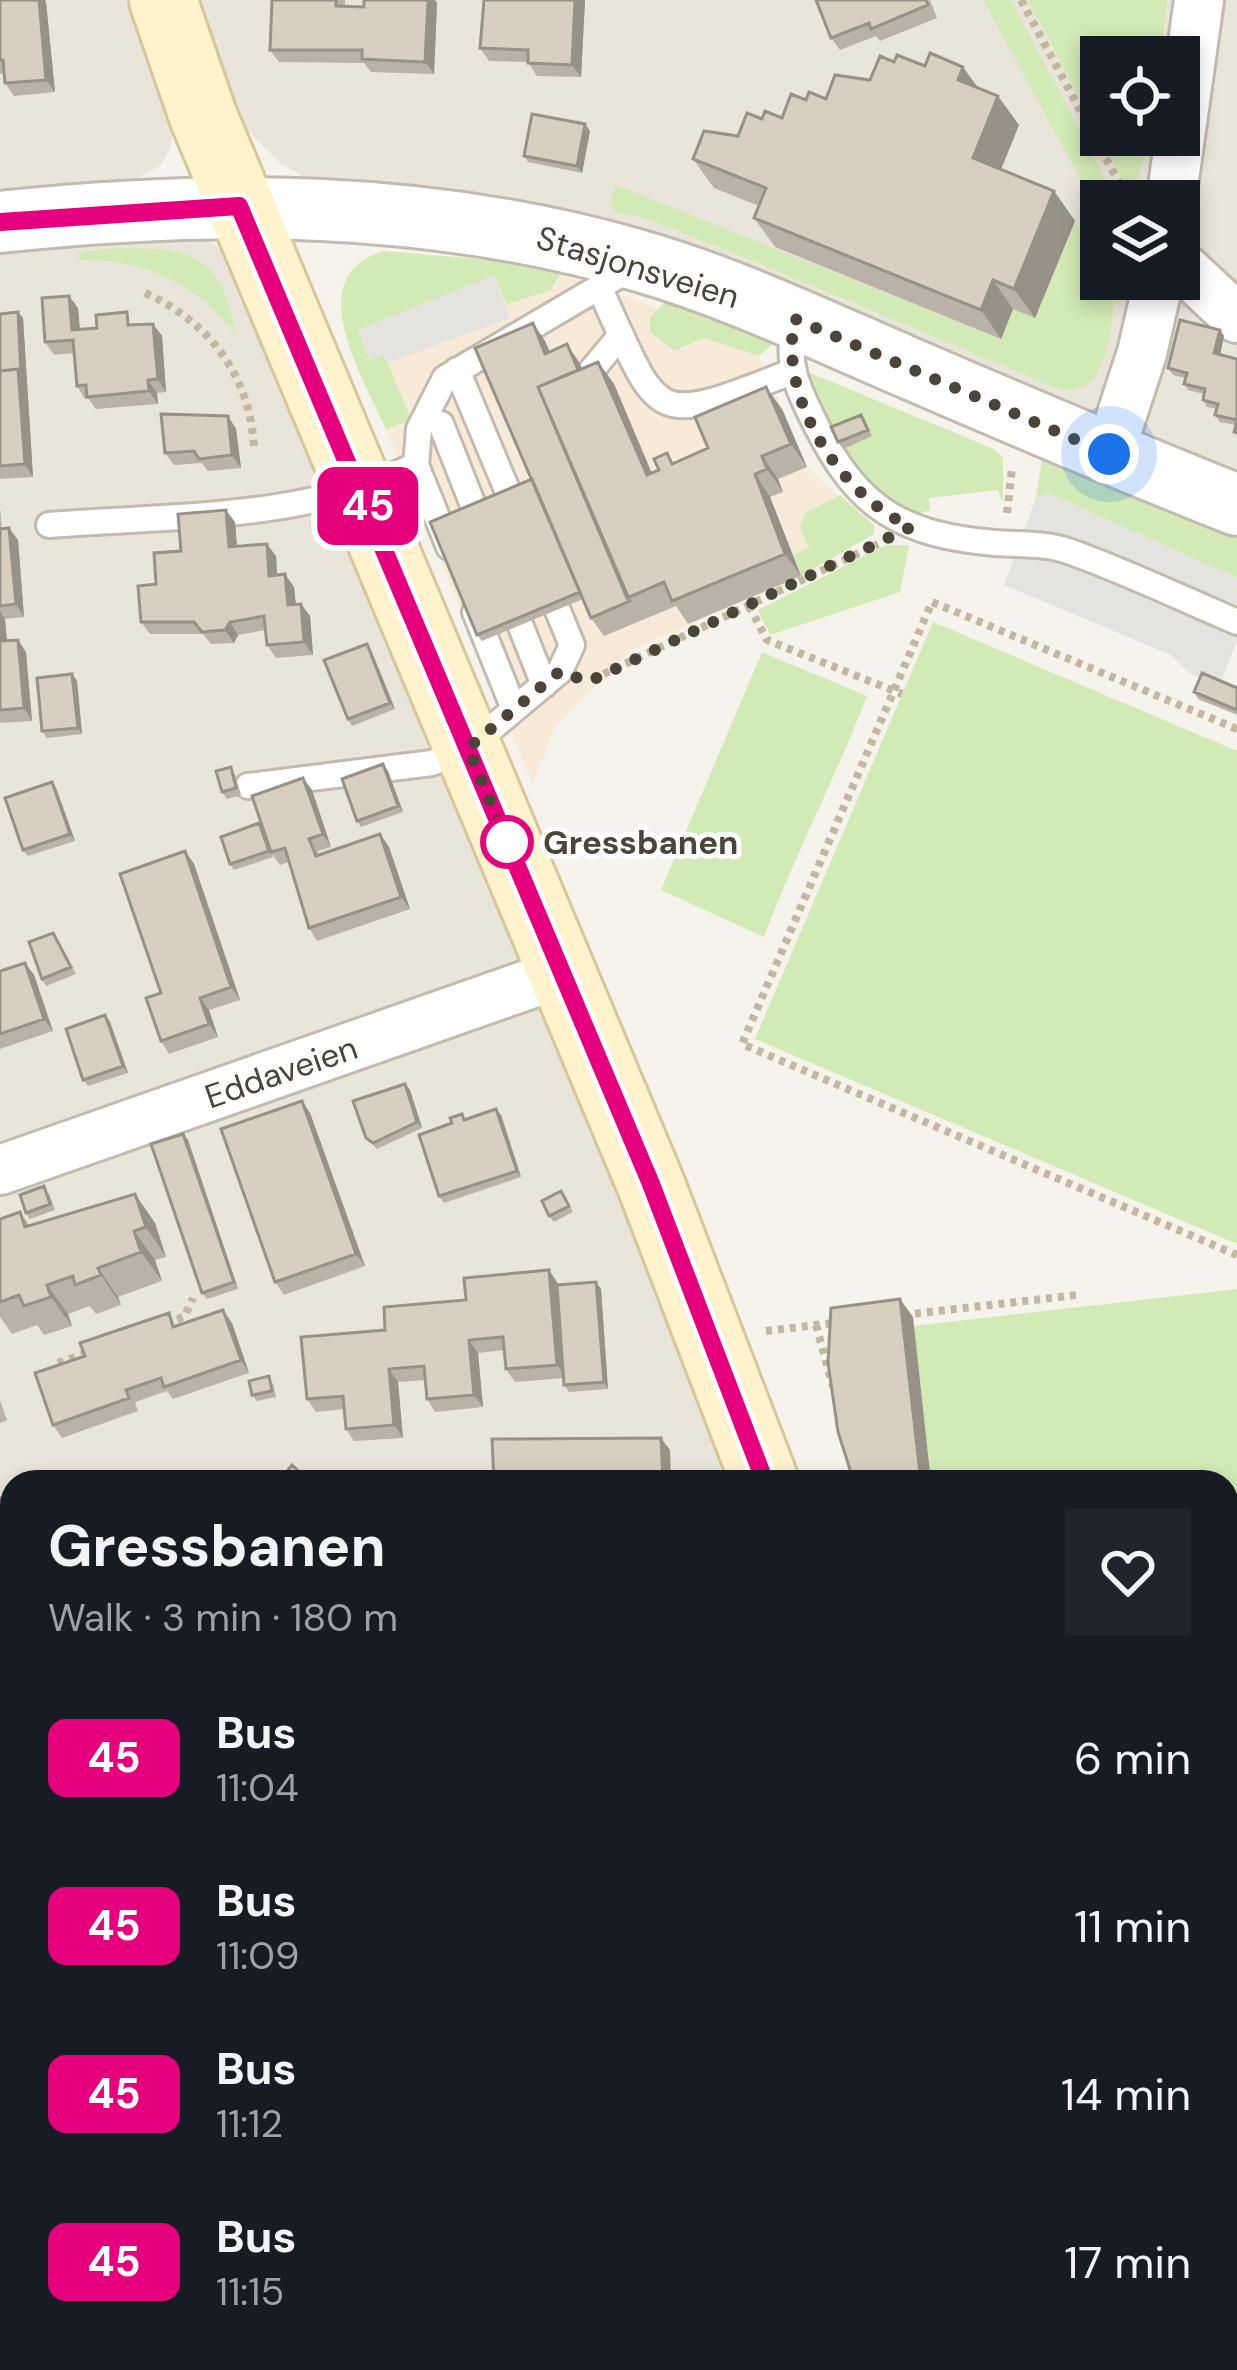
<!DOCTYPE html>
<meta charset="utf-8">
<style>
body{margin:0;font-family:"DM Sans",sans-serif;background:#20242c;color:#f1f3f6;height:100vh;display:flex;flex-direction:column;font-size:45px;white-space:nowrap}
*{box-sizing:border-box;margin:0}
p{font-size:39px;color:#9ea1a6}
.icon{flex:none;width:66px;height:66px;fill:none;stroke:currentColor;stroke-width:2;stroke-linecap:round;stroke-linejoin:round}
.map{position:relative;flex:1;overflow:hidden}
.side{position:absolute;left:0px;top:1470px;width:1239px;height:900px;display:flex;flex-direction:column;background:#171b24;border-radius:36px 36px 0 0;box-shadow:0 6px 18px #0003}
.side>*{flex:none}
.badge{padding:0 24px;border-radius:18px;font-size:42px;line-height:78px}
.tools{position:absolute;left:1080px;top:36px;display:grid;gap:24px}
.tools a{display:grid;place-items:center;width:120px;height:120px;border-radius:0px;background:#171b24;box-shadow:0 6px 18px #0003;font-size:60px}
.you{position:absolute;width:60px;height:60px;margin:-30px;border:9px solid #fff;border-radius:50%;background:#1a73e8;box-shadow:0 0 0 18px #1a73e833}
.map>.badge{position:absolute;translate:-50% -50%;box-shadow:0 0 0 6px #fff}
.round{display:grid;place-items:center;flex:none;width:126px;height:126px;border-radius:0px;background:#20242c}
.overview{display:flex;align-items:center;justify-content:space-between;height:204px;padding:0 48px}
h1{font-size:57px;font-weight:700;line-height:90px}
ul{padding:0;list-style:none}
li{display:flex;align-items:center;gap:36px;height:168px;padding:0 48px}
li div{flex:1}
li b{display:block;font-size:45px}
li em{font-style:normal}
li .badge{min-width:132px;font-weight:700;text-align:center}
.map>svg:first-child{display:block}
.residential{fill:#eae5da;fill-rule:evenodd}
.commercial{fill:#f7ead8}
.green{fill:#d2eab5}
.parking{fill:#e5e3e0}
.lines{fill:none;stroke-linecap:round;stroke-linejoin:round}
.service-casing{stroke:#c2bbae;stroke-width:30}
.minor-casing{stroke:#c2bbae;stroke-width:54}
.tertiary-casing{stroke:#c2bbae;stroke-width:66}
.secondary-casing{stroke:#d6c79b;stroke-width:72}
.path{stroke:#c4b79f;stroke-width:8;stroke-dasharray:6 6;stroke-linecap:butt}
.service{stroke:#fff;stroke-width:24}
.minor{stroke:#fff;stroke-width:48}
.tertiary{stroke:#fff;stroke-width:60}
.secondary{stroke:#fff3cd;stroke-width:66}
.wall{fill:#bab2a6}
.shaded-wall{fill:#979187}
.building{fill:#d8cfc1;stroke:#979187;stroke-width:3}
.line-casing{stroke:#fff;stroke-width:27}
.line{stroke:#e6007e;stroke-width:18}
.walk{stroke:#4b4439;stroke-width:12;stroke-dasharray:0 21.6}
.stop-dot{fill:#fff;stroke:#e6007e;stroke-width:6}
.labels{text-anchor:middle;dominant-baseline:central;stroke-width:10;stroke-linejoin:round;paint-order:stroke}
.street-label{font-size:33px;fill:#4b4439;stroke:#fff}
.stop-label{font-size:33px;font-weight:bold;fill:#4b4439;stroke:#fff;text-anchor:start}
</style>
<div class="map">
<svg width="1237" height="2370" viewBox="0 0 1237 2370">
<rect width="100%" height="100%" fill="#f6f3ec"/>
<path class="residential" d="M0 0H136L174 123 170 148 160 166 126 184 0 201Z
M195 0H1237V493L306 178 280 163 239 121ZM1101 57H1179V135H1101ZM1101 201H1179V279H1101Z
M200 234 224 251 309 447 631 1214 730 1482H12V2358H1227V2152L1237 2150V2370H0V245Z"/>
<path class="commercial" d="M560 274 659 308 649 322 656 339 682 349 704 338 759 356 807 467 875 531 801 576 630 651 555 727 533 784 386 430 409 420V414L384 355 371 360 494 275 555 287Z"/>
<path class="green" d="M983 0H1011L1117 201H1101V217Z
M1028 0H1167L1161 57H1101V135H1149L1135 191 1122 179Z
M616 185 1001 339 1013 309 1035 318 1075 221 1101 263V279H1109C1119 302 1109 362 1091 381 1083 390 1075 389 1064 391L736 254 642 217 616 213 610 203Z
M116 248C192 248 221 252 235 334 196 282 142 258 77 260L81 252Z
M384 251 491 260 560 274 551 290 507 304 494 276 358 330 370 360 384 354 409 414V420L386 430C364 377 298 277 384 251Z
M665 302 777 340 759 356 704 338 674 351 650 332V317Z
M803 370 994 449 1003 457V498L1001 501 998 490 929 498 930 510 915 515C849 485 832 432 803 370Z
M1042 459 1237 538V578L1048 493 1036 498Z
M840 495 874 525V534L801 576 793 555 809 548 800 527 805 513Z
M886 545H909L900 592 770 635 758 610Z
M933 622 1237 751V1244L755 1039Z
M762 652 867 696C835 779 795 854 764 937L661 890Z
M1237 1289V1891L1227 1892V1482H931L913 1326Z"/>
<path class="parking" d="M494 275 510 318 387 363 383 355 371 360 357 330Z
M1048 493 1237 578V640L1220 685 1189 673 1171 655 1004 585 1036 498Z"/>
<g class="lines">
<defs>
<path id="service" d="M600 289C661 422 649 428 791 372
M795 321C785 363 797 387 816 425 858 509 902 535 995 543 1018 545 1046 543 1068 551 1125 571 1181 598 1237 622
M457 370 518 516
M586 377 621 335
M441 424 484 533
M416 465 449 547
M49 525C172 515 304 521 416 465L419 429 445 378 635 266
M510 599 544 685
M475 612 514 709
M248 786 432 763 468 748 560 671 572 645 546 582
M1227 1934H1237"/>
<path id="minor" d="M1171 201 1199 0
M1179 264 1237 318
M1109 454 1142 353 1159 279
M0 1170 561 973
M0 1836 12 1837"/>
<path id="tertiary" d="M0 222C214 199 431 200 640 261 730 287 816 328 902 365 1013 413 1124 460 1237 505"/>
<path id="secondary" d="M163 0 203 116 651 1185 765 1482
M976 2358 977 2370"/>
</defs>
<use href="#service" class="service-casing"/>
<use href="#minor" class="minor-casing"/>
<use href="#tertiary" class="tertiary-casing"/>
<use href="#secondary" class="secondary-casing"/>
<path class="path" d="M1021 0 1125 194
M145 293C210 322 251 377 254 449
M1007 513 1012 468
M749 606 767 640 902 694
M593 679 878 544
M1237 729 932 602 742 1044 1237 1255
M903 1315 1077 1295
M166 1324 185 1316 193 1298
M816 1325 833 1387
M766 1331 841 1322
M58 1363 90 1352"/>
<use href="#service" class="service"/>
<use href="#minor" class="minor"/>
<use href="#tertiary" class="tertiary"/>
<use href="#secondary" class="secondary"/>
</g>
<path class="wall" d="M0 0 46 2 55 92 14 96 5 83 4 73 0 74Z
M272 0H345V6L364 7V0H435L437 3 434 74 371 72 364 63 279 62 270 50Z
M484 0H585L581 77 537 76 528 62 489 61 480 48Z
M930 0 937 18 880 41 876 36 840 50 831 38Z
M894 62 978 88 1019 125 1001 170 1054 191 1075 221 1035 318 1013 309 1001 339 775 247 754 218 759 206 714 188 693 159 738 136 762 119 782 118 806 100 826 99 870 80Z
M585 124 590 131 582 173 528 162 524 156Z
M69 296 78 308 80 330 153 324 162 336 166 392 157 393 158 404 96 409 88 398 85 399 77 386 74 353 54 355 45 342Z
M0 314 23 318 33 477 0 479Z
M533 323 545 341 550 352 579 362 582 369 598 362 614 384 652 473 708 448 782 409 807 467 778 479 783 492 770 497 801 576 688 624 676 606 604 636 591 618 583 599 482 641 477 635 532 479Z
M1220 330 1224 336 1220 354 1237 359V436L1234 432 1236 425 1220 422 1215 415 1217 409 1207 407 1203 400 1204 394 1188 390 1184 384 1185 378 1173 375 1168 368Z
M861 415 872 436 843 449 838 442Z
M228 416 236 429 241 468 208 471 202 463 174 465 165 453Z
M0 508 2 529 18 540 24 617 5 619 7 641 26 652 32 721 0 723Z
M235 522 237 546 276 556 277 575 294 587 296 604H301L310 616 313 655 276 658 267 645 265 630 238 635 234 643 211 644 203 634H150L141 622 156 584 181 551Z
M367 644 371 650 395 709 352 726 348 719Z
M72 674 77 681 82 734 47 738 42 731Z
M1237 688V715L1198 699 1194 692Z
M388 771 403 812 361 827 357 821Z
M235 774 241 795 227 799 222 792Z
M303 778 312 790 331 847 318 851 319 855 380 834 389 847 410 909 317 941 309 928 289 862 280 865 272 854 273 857 234 870 230 864 259 823Z
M56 788 75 841 28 856 23 850Z
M185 851 194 864 240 1000 209 1010 218 1037 169 1054 161 1041V993Z
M53 933 76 974 46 986 42 979Z
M25 963 34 975 53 1031 0 1049V971Z
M105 1015 110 1022 128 1073 88 1086 83 1080Z
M405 1084 410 1090 422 1128 377 1149 366 1138Z
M310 1113 365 1266 284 1295 275 1282Z
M462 1114 465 1119 501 1115 521 1177 444 1203 439 1196 452 1123Z
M183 1134 188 1140 238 1289 207 1299 202 1293Z
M561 1191 573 1212 554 1222 549 1216Z
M49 1193 55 1210 30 1219 26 1213Z
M135 1194 155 1223 166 1257 155 1260 162 1281 118 1297 121 1305 96 1314 90 1306 68 1314 72 1326 44 1335 37 1325 12 1334 0 1317V1219L20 1212 30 1226Z
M557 1282 558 1285 596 1282 601 1289 608 1389 569 1392 564 1385V1378L515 1382 506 1369 505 1350 478 1353 483 1407 435 1412 427 1399 425 1380 398 1382 403 1438 354 1441 346 1429 344 1409 316 1412 307 1399 385 1330 466 1300Z
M232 1323 249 1373 173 1399 167 1391 135 1402 138 1411 62 1438 53 1425 177 1326Z
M273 1383 276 1397 257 1401 252 1395Z
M0 1400 7 1420 0 1423Z
M0 1498H12V1531H6L9 1607 0 1606Z
M1227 1967 1237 2013V2113L1227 2115Z
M0 2038 12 2039V2092L0 2091Z
M0 2203 12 2204V2287H0Z
M176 2358H244V2369H183Z
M517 2358V2370H395L388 2360Z"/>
<path class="shaded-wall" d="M39 0H45L46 2 55 92 46 80Z
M428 0H435L437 3 434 74 425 62Z
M575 0H585L581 77 572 65Z
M963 67 984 96 958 80Z
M998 96 1019 125 993 188 973 158Z
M585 124 590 131 582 173 577 166Z
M1054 191 1075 221 1035 318 1014 289Z
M993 280 1013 309 1001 339 981 310Z
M69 296 78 308 81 343 72 330Z
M18 312 23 318 33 477 25 464 18 369Z
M533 323 545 341 558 372 545 354Z
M153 324 162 336 166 392 158 379Z
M1220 330 1224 336 1219 360 1214 353Z
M567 344 579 362 593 394 581 376Z
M598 362 614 384 662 498 647 475Z
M148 380 157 393 158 404 149 391Z
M766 387 782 409 807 467 791 444Z
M228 416 236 429 241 468 232 455Z
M762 456 778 479 783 492 767 469Z
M755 474 770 497 801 576 785 554Z
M226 510 235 522 238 559 229 547Z
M9 528 18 540 24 617 16 604Z
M267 544 276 556 278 588 269 576Z
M285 574 294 587 297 618 288 605Z
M301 604 310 616 313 655 304 642Z
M0 612 5 619 8 654 3 647Z
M230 622 238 635 234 643 225 630Z
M18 640 26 652 32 721 24 708Z
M367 644 371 650 395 709 390 703Z
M72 674 77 681 82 734 78 728Z
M383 764 388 771 403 812 398 806Z
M303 778 312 790 331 847 323 834Z
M52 782 56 788 75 841 70 834Z
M380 834 389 847 410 909 401 897Z
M185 851 194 864 240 1000 231 987Z
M25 963 34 975 53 1031 44 1019Z
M200 998 209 1010 218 1037 209 1024Z
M105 1015 110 1022 128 1073 123 1066Z
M405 1084 410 1090 422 1128 417 1122Z
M302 1101 310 1113 365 1266 356 1254Z
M496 1109 501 1115 521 1177 517 1171Z
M183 1134 188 1140 238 1289 234 1282Z
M135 1194 155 1223 166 1257 146 1227Z
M134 1231 155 1260 162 1281 141 1252Z
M98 1268 118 1297 121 1305 101 1275Z
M549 1270 557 1282 566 1377 557 1365Z
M596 1282 601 1289 608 1389 604 1382Z
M47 1285 68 1314 72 1326 51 1297Z
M900 1299 913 1317 931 1482H921Z
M223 1310 232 1323 249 1373 241 1360Z
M469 1340 478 1353 483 1407 474 1395Z
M389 1369 398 1382 403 1438 394 1425Z
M661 1438 670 1450 671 1482H663Z
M5 1529 12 1540 9 1607 0 1595Z
M1227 1967 1237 2013V2052L1227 2007Z
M31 2358H41L40 2370H31Z
M508 2358H517V2370H516Z
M680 2358H689L688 2370H679Z
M842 2358H851V2370H842Z"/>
<path class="building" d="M0 0H39L46 80 5 83 3 60H0Z
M272 0H336V6L364 7V0H428L425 62 362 59V50H270Z
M484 0H575L572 65 528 63V50L480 48Z
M816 0H926L928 5 871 29 869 23 831 38Z
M930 53 963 67 958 80 998 96 973 158 1054 191 1014 289 993 280 981 310 754 218 766 188 693 159 704 131 738 136 747 113 762 119 765 111 782 118 791 94 806 100 809 92 826 99 835 75 870 80 880 56 894 62 897 55 925 66Z
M532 114 585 124 577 166 524 156Z
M69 296 72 330 97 328 96 315 127 312 128 325 153 324 158 379 148 380 149 391 87 397 86 385 77 386 73 340 45 342 42 298Z
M18 312 21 374 18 369 0 371V314Z
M1180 320 1220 330 1214 353 1237 359V433L1234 432 1237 420 1215 415 1218 404 1203 400 1205 389 1184 384 1187 373 1168 368Z
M533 323 545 354 567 344 578 370 538 387 630 601 591 618 475 348Z
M598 362 647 475 659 470 654 459 667 453 672 464 708 448 695 417 766 387 791 444 762 456 767 469 755 474 785 554 672 601 664 582 627 598 538 387Z
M18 369 25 464 0 466V371Z
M161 414 228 416 232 455 199 459 194 451 165 453Z
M861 415 868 430 838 442 831 427Z
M532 479 580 592 477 635 430 522Z
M226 510 229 547 267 544 269 576 285 574 288 605 301 604 304 642 267 645 264 616 230 622 225 630 202 632 194 622H141L138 586 156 584 154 553 181 551 178 514Z
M9 528 16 604 0 606V529Z
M0 612 3 641H0Z
M18 640 24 708 0 710V641Z
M367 644 390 703 348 719 324 660Z
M1202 673 1237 688V710L1194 692Z
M72 674 78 728 42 731 37 678Z
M383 764 398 806 357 821 342 779Z
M231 767 236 788 222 792 216 771Z
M303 778 323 834 309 839 316 856 380 834 401 897 309 928 285 848 271 852 252 796Z
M52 782 70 834 23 850 5 798Z
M259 823 269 851 230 864 221 837Z
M185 851 231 987 200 998 209 1024 161 1041 146 998 161 993 120 874Z
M53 933 71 967 42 979 29 942Z
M25 963 44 1019 0 1034V971Z
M105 1015 123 1066 83 1080 66 1029Z
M405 1084 417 1122 373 1143 366 1138 353 1101Z
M302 1101 356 1254 275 1282 221 1129Z
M496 1109 517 1171 439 1196 419 1135 452 1123 450 1118 462 1114 464 1120Z
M183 1134 234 1282 202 1293 151 1144Z
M44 1186 50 1204 26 1213 20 1195Z
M561 1191 569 1206 549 1216 542 1201Z
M135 1194 146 1227 134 1231 141 1252 98 1268 101 1275 75 1285 73 1276 47 1285 51 1297 24 1306 19 1295 0 1302V1219L20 1212 25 1227Z
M549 1270 557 1365 506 1369 503 1337 469 1340 474 1395 427 1399 424 1366 389 1369 394 1425 346 1429 343 1396 307 1399 301 1337 385 1330 384 1307 466 1300 464 1278Z
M596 1282 604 1382 564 1385 557 1285Z
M900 1299 921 1482H854L838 1432 828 1363 831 1308Z
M223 1310 241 1360 164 1387 161 1378 126 1390 129 1398 53 1425 35 1373 85 1356 80 1343 169 1313 173 1327Z
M269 1376 272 1391 252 1395 249 1381Z
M661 1438 663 1482H494L492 1439Z
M292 1465 310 1482H278Z
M0 1498H12V1525L0 1524Z
M0 1529H5L0 1593Z
M1227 2007 1237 2052V2092L1227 2095Z
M0 2038 12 2039V2086L0 2085Z
M0 2203 12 2204V2275H0Z
M0 2324H12V2358H31V2370H0Z
M388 2358H508V2359H489V2370H469V2363L388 2360Z
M635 2358H680L679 2370H635Z
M781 2358H842V2370H780Z"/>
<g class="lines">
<defs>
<path id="line" d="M0 222 239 206 651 1184 765 1482"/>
</defs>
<use href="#line" class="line-casing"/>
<use href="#line" class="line"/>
<path class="walk" d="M507 842 511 851 468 748 560 671 588 682 911 527C840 495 777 397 795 319L1109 454"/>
</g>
<circle class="stop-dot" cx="507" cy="842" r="24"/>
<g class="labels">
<g class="street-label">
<text transform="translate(638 267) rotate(17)">Stasjonsveien</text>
<text transform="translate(281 1072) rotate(-19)">Eddaveien</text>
</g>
<g class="stop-label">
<text x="543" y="842">Gressbanen</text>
</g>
</g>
</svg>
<div class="tools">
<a><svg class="icon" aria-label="locate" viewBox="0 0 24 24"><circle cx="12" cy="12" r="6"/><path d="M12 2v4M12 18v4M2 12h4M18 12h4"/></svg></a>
<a><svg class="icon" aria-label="layers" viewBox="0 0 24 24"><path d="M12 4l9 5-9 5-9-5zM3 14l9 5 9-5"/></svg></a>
</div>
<div class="you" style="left:1109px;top:454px"></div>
<b class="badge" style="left:368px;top:506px;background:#e6007e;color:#fff">45</b>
<section class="side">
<div class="overview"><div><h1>Gressbanen</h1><p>Walk · 3 min · 180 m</p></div><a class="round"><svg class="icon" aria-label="heart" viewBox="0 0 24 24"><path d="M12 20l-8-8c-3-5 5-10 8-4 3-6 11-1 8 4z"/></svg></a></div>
<ul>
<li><span class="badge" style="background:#e6007e;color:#fff">45</span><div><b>Bus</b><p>11:04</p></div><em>6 min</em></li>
<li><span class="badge" style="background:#e6007e;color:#fff">45</span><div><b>Bus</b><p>11:09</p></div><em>11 min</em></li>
<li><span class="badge" style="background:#e6007e;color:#fff">45</span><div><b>Bus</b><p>11:12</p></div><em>14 min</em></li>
<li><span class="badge" style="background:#e6007e;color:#fff">45</span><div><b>Bus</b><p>11:15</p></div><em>17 min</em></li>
</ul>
</section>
</div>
